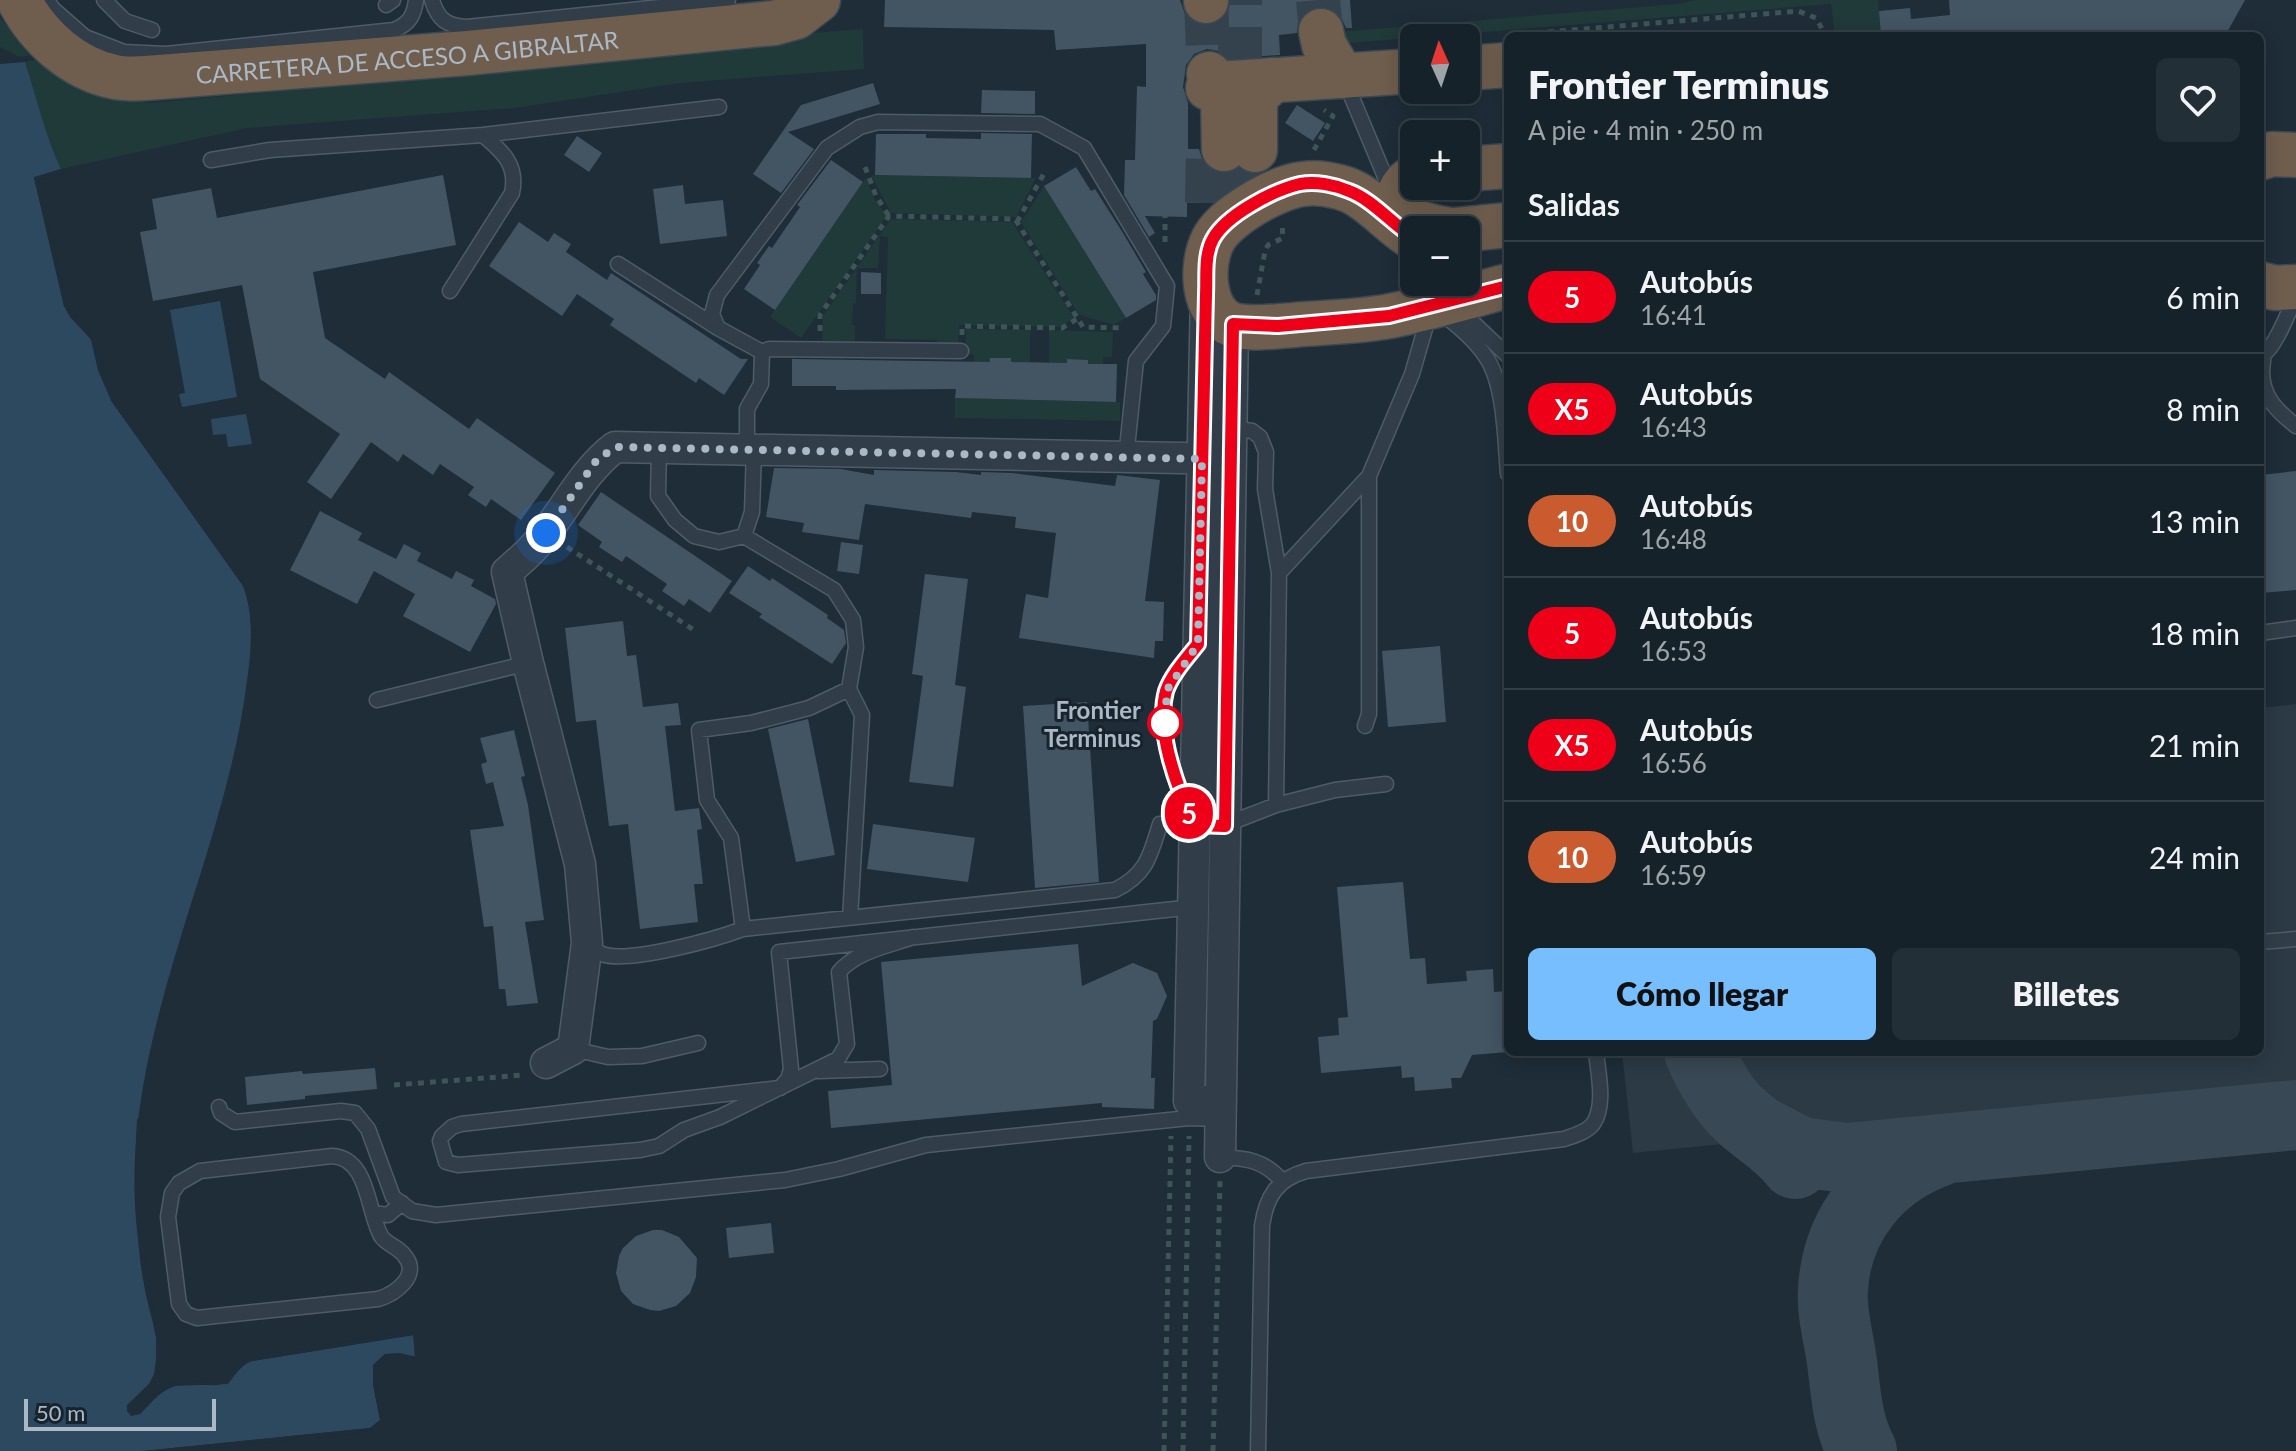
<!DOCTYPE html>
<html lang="es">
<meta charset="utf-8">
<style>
body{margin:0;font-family:Lato,sans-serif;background:#232f36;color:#f1f3f6;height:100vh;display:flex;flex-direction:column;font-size:30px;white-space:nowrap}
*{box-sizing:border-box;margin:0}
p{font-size:26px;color:#9ea4a8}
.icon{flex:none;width:44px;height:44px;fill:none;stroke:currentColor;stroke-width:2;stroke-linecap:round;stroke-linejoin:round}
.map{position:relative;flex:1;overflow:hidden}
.drawer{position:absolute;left:1504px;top:32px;width:760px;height:1024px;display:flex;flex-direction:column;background:#16222a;border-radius:12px;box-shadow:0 4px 20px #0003,0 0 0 2px #353f47}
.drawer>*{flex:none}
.badge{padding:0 16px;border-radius:26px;font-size:28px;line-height:52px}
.needle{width:52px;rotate:357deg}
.fabs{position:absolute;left:1400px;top:24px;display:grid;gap:16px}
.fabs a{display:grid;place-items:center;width:80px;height:80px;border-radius:12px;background:#16222a;box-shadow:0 4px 20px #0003,0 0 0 2px #353f47;font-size:40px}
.scale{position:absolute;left:24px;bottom:20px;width:192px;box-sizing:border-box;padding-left:8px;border:4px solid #abb9c6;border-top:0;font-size:22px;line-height:28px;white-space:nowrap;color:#abb9c6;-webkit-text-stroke:6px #17232d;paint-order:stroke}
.you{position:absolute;width:40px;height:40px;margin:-20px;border:6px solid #fff;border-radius:50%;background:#1a73e8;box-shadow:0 0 0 12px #1a73e833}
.map>.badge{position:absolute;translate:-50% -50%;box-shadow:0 0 0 4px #fff}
h2{padding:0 24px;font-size:30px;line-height:72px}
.round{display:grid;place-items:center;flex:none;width:84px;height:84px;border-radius:12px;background:#232f36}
.summary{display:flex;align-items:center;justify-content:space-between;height:136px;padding:0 24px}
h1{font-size:38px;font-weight:800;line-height:60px}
.cta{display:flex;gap:16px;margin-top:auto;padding:16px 24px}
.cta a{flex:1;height:92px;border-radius:12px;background:#77beff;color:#111;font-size:32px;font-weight:800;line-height:92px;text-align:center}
.cta a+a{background:#232f36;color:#f1f3f6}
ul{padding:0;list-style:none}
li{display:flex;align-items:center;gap:24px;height:112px;padding:0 24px;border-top:2px solid #353f47}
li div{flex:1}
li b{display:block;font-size:30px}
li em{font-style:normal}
li .badge{min-width:88px;font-weight:700;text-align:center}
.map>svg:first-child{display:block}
.airport{fill:#2b3a45}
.green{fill:#203939}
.water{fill:#2d495f}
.pier{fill:#1e2d38}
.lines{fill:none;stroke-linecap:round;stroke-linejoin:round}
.taxiway{stroke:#384854;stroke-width:70}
.building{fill:#435463}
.highway-tunnel{stroke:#33424d;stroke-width:44;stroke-dasharray:44 22;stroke-linecap:butt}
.lane-casing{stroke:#4f5c67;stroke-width:17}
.street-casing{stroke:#4f5c67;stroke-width:33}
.highway-casing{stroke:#3c4953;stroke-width:47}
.path{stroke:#3d5655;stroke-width:5;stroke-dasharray:6 6;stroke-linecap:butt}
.lane{stroke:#313e49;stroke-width:14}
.street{stroke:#313e49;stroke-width:30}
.highway{stroke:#6f5e4e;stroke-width:44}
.line-casing{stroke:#fff;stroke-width:18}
.line{stroke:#ee0018;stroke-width:12}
.walk{stroke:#abb9c6;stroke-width:8;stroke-dasharray:0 14.4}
.stop-dot{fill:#fff;stroke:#ee0018;stroke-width:4}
.labels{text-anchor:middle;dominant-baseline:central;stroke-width:6;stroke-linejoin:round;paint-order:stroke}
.street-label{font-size:24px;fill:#abb9c6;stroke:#17232d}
.stop-label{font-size:24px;font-weight:bold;fill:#abb9c6;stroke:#17232d;text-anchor:end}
</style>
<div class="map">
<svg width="2296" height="1451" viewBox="0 0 2296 1451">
<rect width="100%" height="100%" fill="#1e2d38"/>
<path class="airport" d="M2296 704V1087L1633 1153 1622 1052H2260V708Z"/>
<path class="green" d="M1696 0H1878L1881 36H1835L1831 4 1349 43H1346L1336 32 1677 4Z
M0 17 30 55 20 57 0 47Z
M863 29 864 69 680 83 515 108 247 128 61 169C45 135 37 98 25 62L41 58 103 94 148 103 766 47 800 34Z
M871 175 1036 178 1016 217 891 213Z
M866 178 874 198 887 216 801 338 770 317Z
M1044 186 1126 318 1114 325 1079 315 1021 222Z
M891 219 1012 222 1074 318 1061 327 959 325 958 346H938L937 340 885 339 888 237 880 236 878 268H857L856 303 853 304 852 324 855 325V344H822L823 316Z
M966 329 1030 330V362H1011L1010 358H991L990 362H974V355L965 354Z
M1049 330 1113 332 1112 357H1103V364H1088L1087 360 1068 359 1067 363H1049Z
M955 398 1120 402V421L955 418Z"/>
<path class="water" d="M25 62C37 98 45 135 61 169L34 178 64 306 91 340 98 370 112 402 243 586C255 618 251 654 246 688 230 808 180 920 153 1038 138 1101 130 1165 137 1230 139 1250 141 1270 145 1290 150 1317 163 1345 155 1373 150 1389 134 1393 127 1411L140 1414C156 1397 167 1383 192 1384 200 1384 210 1386 217 1385 235 1382 237 1366 252 1361L414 1335 415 1357 400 1353 385 1354 373 1365V1385L380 1420 370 1428 143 1451H0V64Z
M220 301 237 397 182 407 179 394 185 393 170 310Z
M246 414 252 444 228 447 226 434 213 435 211 419Z"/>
<path class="pier" d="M61 169 62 173 39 180 68 305 73 315 89 329 92 335 88 336 70 317 64 306 34 177Z
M98 346 102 369 116 399 246 584 250 594 112 402 98 370 94 348Z
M143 1111 139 1161 141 1226 149 1290 160 1337V1360L158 1375 152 1386 135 1400 131 1409 138 1411 160 1387 171 1382 226 1380 241 1361 251 1357 415 1331 418 1335V1360L386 1357 377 1367V1384L384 1420 379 1428 350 1434 183 1451H143L370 1428 380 1420 373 1384V1365L385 1354 415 1356 413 1335 252 1361 243 1364 228 1384 172 1386 163 1390 140 1414 131 1416 127 1411V1405L149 1384 154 1374 156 1360V1337L141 1265 135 1194 136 1138 137 1120Z"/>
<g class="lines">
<path class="taxiway" d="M1699 1052C1708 1073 1724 1102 1742 1117 1760 1133 1781 1145 1795 1164
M1762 1132 1800 1152 1846 1158 2296 1115
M1862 1451C1847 1423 1846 1393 1842 1362 1839 1339 1831 1312 1833 1289 1837 1224 1878 1174 1938 1152"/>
</g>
<path class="building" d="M885 0H1180L1185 14 1194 23 1205 26 1218 23 1227 14 1231 0H1350L1352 28H1346L1340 15 1329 8 1317 6 1304 13 1298 23 1297 33 1279 35 1280 55 1228 58 1218 51 1207 49 1194 54 1186 65 1183 87 1188 103V149H1199L1203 162 1213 171 1225 174 1239 168 1254 175 1212 203H1187V217L1145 216 1155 233 1149 237 1124 195 1125 160H1135L1137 86 1146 87V44L1056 50 1054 30 884 27Z
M1949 0H2245L2225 36H1881L1879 11 1910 8 1911 19 1950 15Z
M873 83 880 104 788 132 814 149 781 193 753 174 801 105Z
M982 90 1035 91V114L981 113Z
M1297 105 1325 123 1313 141 1285 123Z
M981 133 1032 134 1031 178 875 175 876 134H926V138L981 139Z
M577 136 602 153 589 172 564 155Z
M831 160 863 182 775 310 744 289 760 265 757 263 769 246 772 248 800 207 797 205Z
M1076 167 1091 191 1095 189 1123 233 1146 272 1143 274 1156 295V300L1126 318 1044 186Z
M443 175 456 245 313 272 325 338 385 379 389 372 469 429 477 418 555 473 521 520 491 499 486 507 468 495 474 487 440 464 433 475 403 454 398 462 371 442 331 499 307 482 340 434 260 379 242 285 153 301 140 232 157 229 152 199 211 188 217 218Z
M683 185 685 204 723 200 727 236 660 244 653 189Z
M519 222 548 242 554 233 571 244 566 252 607 280 611 273 741 359H748L724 395 699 378 696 383 610 325 614 319 577 294 562 316 489 266Z
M861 272 881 273V294H861Z
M990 358H1011V362L1067 363V359L1088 360V364H1117L1116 402 955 398 956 389 836 390V386H792V359L990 362Z
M774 468 841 469 874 475V470L956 472 981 475V472L1012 473 1115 486 1117 475 1160 480 1145 601 1164 602 1163 641H1155L1154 658 1019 638 1026 594 1048 598 1056 533 1015 528 1016 517 972 512 971 518 865 504 859 540 802 532 804 523 766 517Z
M2296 471V590L2260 593V475Z
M601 492 732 581 710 613 689 599 684 606 662 591 667 584 626 556 622 562 599 547 602 542 578 525Z
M320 511 362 533 358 540 396 559 404 544 421 553 417 561 452 579 456 571 474 580 471 586 495 599 496 604 470 652 403 616 415 594 374 571 357 604 290 570Z
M841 542 863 545 859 574 837 571Z
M748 566 770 581 772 578 828 615 827 618 844 630 846 643 832 664 759 617 762 614 729 593Z
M925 574 968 579 955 685 966 687 953 787 909 782 923 676 912 674Z
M623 621 627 656 636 655 643 707 678 703 681 725 665 726 675 811 699 808 702 829 697 830 703 884H694L698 922 640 929 628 824 609 826 596 720 576 722 565 628Z
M1440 646 1446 722 1388 727 1382 651Z
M1087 702 1099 882 1035 888 1023 706Z
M808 719 835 855 796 862 768 729Z
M514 730 525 776 521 777 528 805 544 920 525 922 538 1003 507 1006 505 989H499L493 926 484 927 470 830 504 826 493 782 486 784 481 764 487 762 480 738Z
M873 824 975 838 968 882 867 869Z
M1403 882 1410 959 1425 958 1427 984 1467 981 1466 971 1493 969 1494 992 1508 991V1052L1472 1055 1461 1078H1451L1452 1088 1415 1091 1414 1077 1402 1078 1401 1066 1321 1073 1318 1037 1339 1035 1338 1018 1348 1017 1337 887Z
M1078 944 1082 986 1133 963 1157 973 1167 996 1157 1019 1153 1021 1151 1078H1155L1154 1109 1102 1107V1103L831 1128 828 1091 892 1085 881 962Z
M375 1068 377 1089 305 1096V1099L247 1105 245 1077 302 1071 303 1074Z
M771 1223 774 1253 729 1258 726 1228Z
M653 1230H662L679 1237 697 1258 696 1277 690 1293 676 1306 659 1311 650 1310 633 1304 621 1291 616 1273 619 1256 623 1248 636 1236Z"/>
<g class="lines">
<path class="highway-tunnel" d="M1318 0 1321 31
M1206 1 1209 74
M1240 71V0
M1239 199 1240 149
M1207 203 1208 149"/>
<defs>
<path id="lane" d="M47 0 53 9 85 37 124 52 166 54 394 30C409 24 414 16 416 0
M104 0 125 21 152 30
M432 0C438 20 447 26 467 27L728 0
M386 5 393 0
M1345 81 1391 191
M211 160 270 150 483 135 719 107
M618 264 718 328
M450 291 512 193C518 165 503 152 483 135
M1467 302 1466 316 1508 356
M1441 313C1457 325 1475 340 1486 357 1505 385 1505 441 1508 474
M2260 345C2265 355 2263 360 2262 371 2262 397 2277 411 2296 426
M961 351 769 349 762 352 718 328 712 314 717 295 827 148 860 127 878 122 1040 124 1084 148 1167 286 1163 326 1136 361 1126 458
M2264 354C2275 346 2286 318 2292 305
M1232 428 1252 431 1260 437 1266 452 1265 489 1279 573 1276 805
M659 448 658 496 675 520 694 536 719 542 744 536 752 512 754 449
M747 448V409L761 384 762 352
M744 536 834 590 853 620 856 647 849 689 862 715 850 918
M1279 573 1369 476 1412 374 1429 315
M2260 633 2296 628
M377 700 528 663
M1365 726 1369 714V476
M1188 810C1173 779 1154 720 1168 687 1174 673 1184 662 1193 650
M1222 826 1276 805 1335 790 1386 784
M743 929 1115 890C1147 874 1150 856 1160 824L1197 825
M913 937C888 946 857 951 839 972L847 1044 838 1059 720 1117 684 1130 659 1146 640 1150 458 1165 446 1162 440 1141 442 1136 452 1127 461 1124 780 1088 788 1079 791 1069 779 952 1193 907
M2260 942 2296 939
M587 943C592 946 597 952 602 954 628 964 716 939 743 929L731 838 707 800 699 730 751 723 809 708 849 689
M573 1049 608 1057 642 1056 698 1043
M819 1071 880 1069
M219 1107 221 1113 235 1122 341 1111 355 1113 368 1129 393 1197 412 1211 436 1215 785 1180 839 1169 926 1145 1189 1118 1221 1119
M332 1156C369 1158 367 1211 381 1236 386 1244 398 1247 404 1255 422 1275 395 1294 378 1299L197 1318 186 1314 179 1304 168 1217 172 1193 179 1183 200 1171Z
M1220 1157C1246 1158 1264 1160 1282 1181
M373 1213 388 1215 402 1203
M1258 1451 1262 1226C1266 1197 1277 1179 1306 1171L1564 1139C1573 1136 1587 1132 1593 1124 1606 1105 1598 1073 1596 1052"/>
<path id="street" d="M1206 294 1189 1101H1221
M546 1063 573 1049 587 943 580 864 528 663 507 572C522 559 536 547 547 531 569 502 586 469 615 447L1231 459
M1220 1157 1233 324"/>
<g id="highway">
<path id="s1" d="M19 0C38 37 74 69 115 77 129 80 145 78 159 77L468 53 774 23 796 17 818 0"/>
<path d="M1206 1V0"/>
<path d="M1321 31 1324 45 1342 76"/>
<path d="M1466 68 1508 65"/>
<path d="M1209 74 1223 93 1224 149"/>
<path d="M1208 88 1216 84 1414 71"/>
<path d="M1255 150V97L1273 80"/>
<path d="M2260 158 2272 154 2296 155"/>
<path d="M1466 169 1508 166"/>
<path d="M1414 177C1406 182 1400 187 1399 197 1398 222 1432 227 1450 230"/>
<path d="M1457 230 1508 225"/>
<path d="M1414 238C1392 225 1374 202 1351 191 1337 185 1318 182 1303 184 1277 187 1225 216 1213 240 1200 266 1202 314 1233 325 1251 330 1276 326 1294 325 1326 322 1359 322 1390 316 1430 308 1469 296 1508 286"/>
<path d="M2260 284 2275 288 2296 287"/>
</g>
</defs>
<use href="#lane" class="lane-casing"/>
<use href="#street" class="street-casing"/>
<use href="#highway" class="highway-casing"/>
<path class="path" d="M1524 34 1798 11 1816 18 1826 36
M1314 150 1333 116 1324 110
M865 167 876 196 889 216
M1017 222 1046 170
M1165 242V216
M1257 295 1265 251 1268 245 1283 238 1282 224
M820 331V315L889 216 1015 219 1083 327 1124 328
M962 335V326L1062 328 1077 319
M567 547 694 630
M394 1085 524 1075
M1164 1451 1171 1136
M1183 1451 1189 1136
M1213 1451 1220 1180"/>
<use href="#lane" class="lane"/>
<use href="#street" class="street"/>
<use href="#highway" class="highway"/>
</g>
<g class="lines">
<defs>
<path id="line" d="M1414 238C1392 224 1373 200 1349 191 1335 185 1316 181 1300 184 1274 190 1226 215 1213 239 1204 255 1207 277 1206 294L1198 644C1187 658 1172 674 1166 691 1155 731 1178 789 1194 825L1225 826 1233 324 1278 326 1389 316 1508 286"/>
</defs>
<use href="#line" class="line-casing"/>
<use href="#line" class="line"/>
<path class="walk" d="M546 533 596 461 615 447 1202 459 1198 644 1167 690 1165 723"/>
</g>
<circle class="stop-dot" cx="1165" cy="723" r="16"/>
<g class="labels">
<g class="street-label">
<text stroke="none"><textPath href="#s1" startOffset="420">CARRETERA DE ACCESO A GIBRALTAR</textPath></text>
</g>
<g class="stop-label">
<text x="1141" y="709">Frontier<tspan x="1141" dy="28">Terminus</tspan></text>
</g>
</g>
</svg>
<div class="fabs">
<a><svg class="needle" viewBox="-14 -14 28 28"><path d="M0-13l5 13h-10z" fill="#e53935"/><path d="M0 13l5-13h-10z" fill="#9ea4a8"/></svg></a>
<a>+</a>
<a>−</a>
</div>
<div class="scale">50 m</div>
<div class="you" style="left:546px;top:533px"></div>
<b class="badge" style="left:1189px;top:813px;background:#ee0018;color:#fff">5</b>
<section class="drawer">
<div class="summary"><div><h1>Frontier Terminus</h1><p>A pie · 4 min · 250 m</p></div><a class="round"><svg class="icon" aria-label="heart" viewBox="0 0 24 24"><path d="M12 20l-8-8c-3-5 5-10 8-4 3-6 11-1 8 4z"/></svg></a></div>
<h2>Salidas</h2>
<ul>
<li><span class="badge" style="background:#ee0018;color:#fff">5</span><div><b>Autobús</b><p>16:41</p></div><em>6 min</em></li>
<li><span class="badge" style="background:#ee0018;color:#fff">X5</span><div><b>Autobús</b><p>16:43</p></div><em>8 min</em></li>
<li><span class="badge" style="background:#ca5b2e;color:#fff">10</span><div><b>Autobús</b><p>16:48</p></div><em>13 min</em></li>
<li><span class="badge" style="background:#ee0018;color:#fff">5</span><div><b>Autobús</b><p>16:53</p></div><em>18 min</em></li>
<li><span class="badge" style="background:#ee0018;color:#fff">X5</span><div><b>Autobús</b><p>16:56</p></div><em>21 min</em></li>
<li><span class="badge" style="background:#ca5b2e;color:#fff">10</span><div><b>Autobús</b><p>16:59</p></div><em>24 min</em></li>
</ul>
<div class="cta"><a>Cómo llegar</a><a>Billetes</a></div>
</section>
</div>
